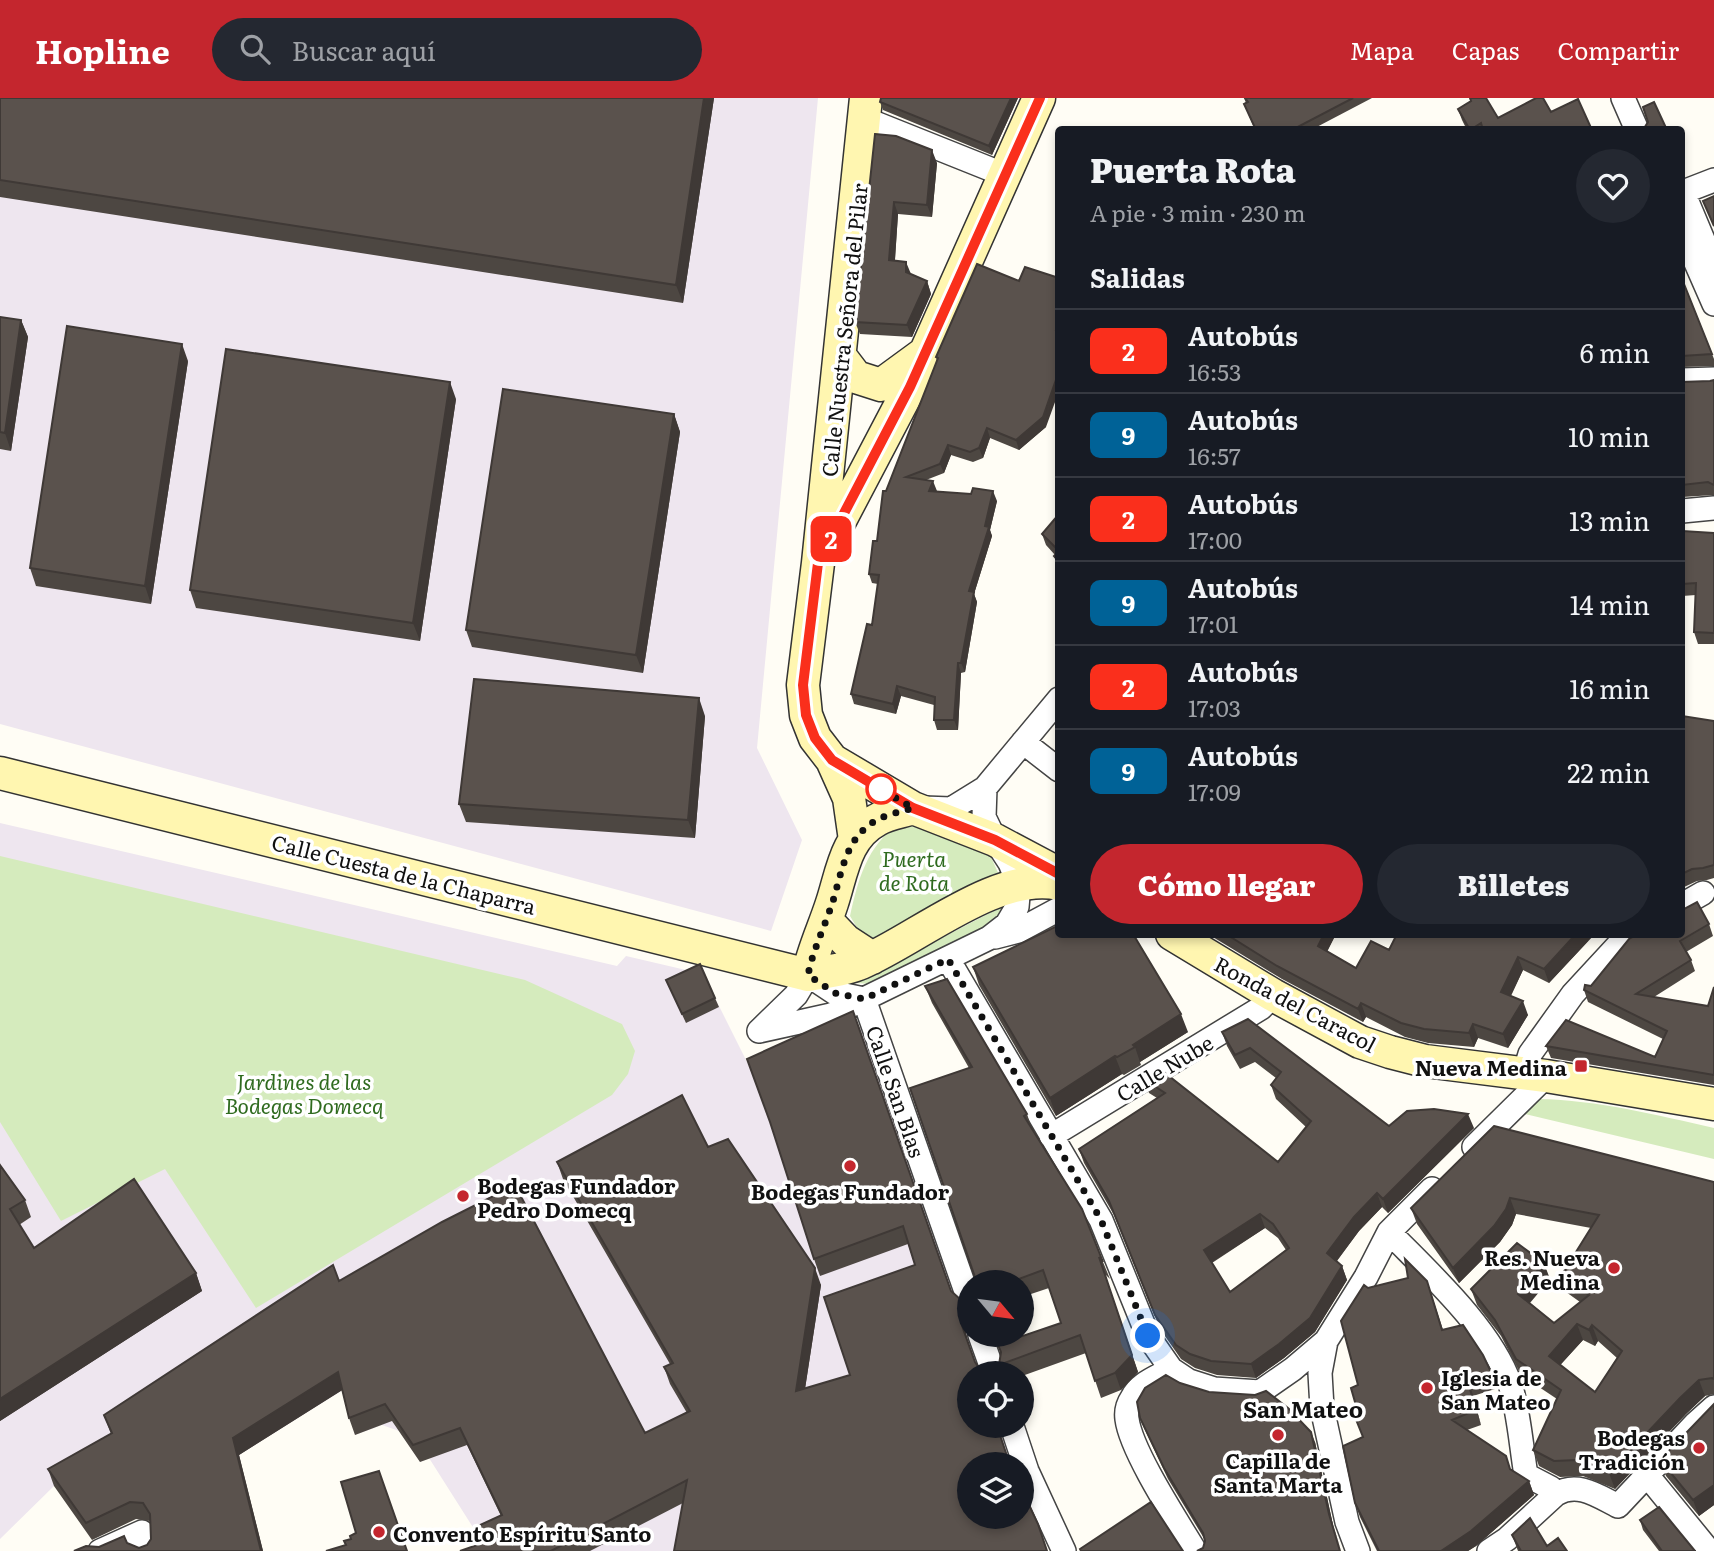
<!DOCTYPE html>
<html lang="es">
<meta charset="utf-8">
<style>
body{margin:0;font-family:Literata,serif;background:#242831;color:#f1f3f6;height:100vh;display:flex;flex-direction:column;font-size:26px;white-space:nowrap}
*{box-sizing:border-box;margin:0}
p{font-size:23px;color:#9ea1a6}
.icon{flex:none;width:38px;height:38px;fill:none;stroke:currentColor;stroke-width:2;stroke-linecap:round;stroke-linejoin:round}
.map{position:relative;flex:1;overflow:hidden}
.details{position:absolute;left:1055px;top:28px;width:630px;height:812px;display:flex;flex-direction:column;background:#171b24;border-radius:7px;box-shadow:0 4px 10px #0003}
.details>*{flex:none}
.badge{padding:0 14px;border-radius:10px;font-size:24px;line-height:46px}
.needle{width:46px;rotate:119deg}
.buttons{position:absolute;left:957px;top:1172px;display:grid;gap:14px}
.buttons a{display:grid;place-items:center;width:77px;height:77px;border-radius:50%;background:#171b24;box-shadow:0 4px 10px #0003;font-size:35px}
.you{position:absolute;width:35px;height:35px;margin:-18px;border:5px solid #fff;border-radius:50%;background:#1a73e8;box-shadow:0 0 0 10px #1a73e833}
.map>.badge{position:absolute;translate:-50% -50%;box-shadow:0 0 0 4px #fff}
h2{padding:0 35px;font-size:26px;line-height:63px}
.round{display:grid;place-items:center;flex:none;width:74px;height:74px;border-radius:37px;background:#242831}
.summary{display:flex;align-items:center;justify-content:space-between;height:119px;padding:0 35px}
h1{font-size:33px;font-weight:800;line-height:52px}
.button{display:flex;gap:14px;margin-top:auto;padding:14px 35px}
.button a{flex:1;height:80px;border-radius:42px;background:#c4262e;color:#fff;font-size:28px;font-weight:800;line-height:80px;text-align:center}
.button a+a{background:#242831;color:#f1f3f6}
ul{padding:0;list-style:none}
li{display:flex;align-items:center;gap:21px;height:84px;padding:0 35px;border-top:2px solid #363941}
li div{flex:1}
li b{display:block;font-size:26px}
li em{font-style:normal}
li .badge{min-width:77px;font-weight:700;text-align:center}
header{display:flex;align-items:center;gap:42px;box-sizing:border-box;height:98px;padding:0 35px;background:#c4262e;color:#fff}
header strong{font-size:33px}
nav{display:flex;gap:38px;margin-inline-start:auto;font-size:24px}
.search{width:490px;height:63px;background:#242831;display:flex;align-items:center;gap:18px;box-sizing:border-box;padding:0 24px;border-radius:38px;color:#9ea1a6;font-size:26px}
.map>svg:first-child{display:block}
.industrial{fill:#eee6ef}
.green{fill:#d5ebbd}
.lines{fill:none;stroke-linecap:round;stroke-linejoin:round}
.street-casing{stroke:#444;stroke-width:26}
.secondary-casing{stroke:#333;stroke-width:35}
.street{stroke:#fff;stroke-width:23}
.secondary{stroke:#fff6b0;stroke-width:32}
.wall{fill:#4d4742;fill-rule:evenodd}
.shaded-wall{fill:#3f3936}
.building{fill:#5a524d;stroke:#3f3936;stroke-width:2;fill-rule:evenodd}
.line-casing{stroke:#fff;stroke-width:16}
.line{stroke:#fa2f1c;stroke-width:10}
.walk{stroke:#111;stroke-width:7;stroke-dasharray:0 12.6}
.stop-dot{fill:#fff;stroke:#fa2f1c;stroke-width:3.5}
.poi-dot{fill:#c4262e;stroke:#fff;stroke-width:2.5}
.labels{text-anchor:middle;dominant-baseline:central;stroke-width:7;stroke-linejoin:round;paint-order:stroke}
.street-label{font-size:21px;fill:#111;stroke:#fff}
.park-label{font-size:21px;font-style:italic;fill:#2f6b1f;stroke:#fff}
.poi-label{font-size:21px;font-weight:bold;fill:#111;stroke:#fff;text-anchor:end}
.neighbourhood-label{font-size:23px;font-weight:bold;fill:#111;stroke:#fff}
</style>
<header>
<strong>Hopline</strong>
<div class="search"><svg class="icon" aria-label="search" viewBox="0 0 24 24"><circle cx="10" cy="10" r="6"/><path d="M15 15l6 6"/></svg>Buscar aquí</div>
<nav><a>Mapa</a><a>Capas</a><a>Compartir</a></nav>
</header>
<div class="map">
<svg width="1714" height="1453" viewBox="0 0 1714 1453">
<rect width="100%" height="100%" fill="#fffdf5"/>
<path class="industrial" d="M0 0H818L757 650 802 742 771 833 0 626Z
M0 725 617 868 626 858 703 876 751 972 868 926 969 1225 970 1237 987 1276H970V1328H1005L1018 1367H970V1419H1022V1378L1047 1453H488L429 1360 420 1364 399 1333 382 1327 355 1337 343 1292 239 1357 257 1434 153 1453 146 1392 54 1388 0 1441Z"/>
<path class="green" d="M899 726H925L991 759 999 777 872 842 859 833 850 818C858 782 867 747 899 726Z
M0 758 525 882 622 926 635 953 628 976 612 997 256 1210 165 1071 61 1123 0 1024Z
M1007 806 997 824 872 886 855 885Z
M1539 1001C1597 1002 1657 1017 1714 1030V1061L1521 1015Z"/>
<g class="lines">
<defs>
<path id="street" d="M1623 0 1637 32
M865 21 1005 77
M1714 82 1683 94 1714 168
M1682 133 1714 206
M1682 282 1714 281
M1682 413 1714 410
M1023 644 1059 672
M924 710 951 711 985 690 1059 601
M1682 807 1703 795
M995 839 1018 833 1059 811
M948 861 1101 1122 1148 1238 1171 1271 1189 1283 1214 1291 1260 1294 1293 1271 1326 1243
M759 933 796 897 808 877 835 895 864 901 989 840 1007 826 1017 809 1019 787 1010 765 995 742 984 719 985 690
M759 933 831 917 864 901 970 1205
M1524 976 1530 956 1573 896 1622 843 1633 836
M1051 1038 1261 910 1273 897
M1474 1049 1546 978
M1389 1134C1429 1175 1491 1231 1510 1286 1519 1313 1521 1348 1526 1377L1551 1390 1556 1396
M980 1237 994 1276
M1171 1271C1158 1279 1139 1285 1132 1300 1128 1306 1126 1314 1127 1321 1131 1353 1177 1423 1195 1453
M1012 1328 1027 1373 1064 1453
M1647 1377 1709 1453
M100 1453 142 1434 144 1453
M1358 1453 1347 1424 1322 1310 1320 1275 1326 1243 1366 1179 1389 1134 1432 1091
M1489 1453 1507 1441 1556 1396C1578 1383 1598 1398 1618 1408L1695 1326 1714 1309"/>
<path id="secondary" d="M840 258 856 279 881 287 922 257
M825 451 910 289 1039 0
M832 662 913 710 995 742 1059 776
M0 675 808 877C825 874 845 872 861 865 916 842 997 772 1059 786
M855 742 849 700 832 662 815 640 806 617 803 587 818 465 866 0
M826 822 846 843 872 860
M1172 836 1273 897 1360 944 1390 954 1425 963 1546 978 1714 1006
M808 877C813 852 824 830 832 805 842 775 845 739 877 722 887 716 901 714 913 710"/>
</defs>
<use href="#street" class="street-casing"/>
<use href="#secondary" class="secondary-casing"/>
<use href="#street" class="street"/>
<use href="#secondary" class="secondary"/>
</g>
<path class="wall" d="M0 0H714L683 205 0 99Z
M881 0H1018L992 57 883 12 880 4Z
M1244 0H1372L1311 32H1255L1244 6 1246 5Z
M1458 11 1498 20 1551 14 1592 32H1467L1462 22Z
M875 36 937 65 932 119 898 116 895 162 911 176 927 183 931 196 912 239 860 236 855 224Z
M1682 181 1714 261V268L1682 269Z
M0 219 21 222 28 239 11 353 0 351Z
M936 259 1046 329 1019 352 990 340 983 360 973 364 951 357 944 375 926 382 937 394 997 403 990 432 992 438 974 496 977 504 965 574 961 575 958 632H937L934 622V607L901 598 896 616 854 606 851 596 872 527 878 486 872 485 869 476 877 443 886 393 937 263Z
M188 263 151 506 36 488 30 470Z
M1714 282V397L1682 399V284L1710 283Z
M456 301 420 543 196 510 190 492Z
M674 316 680 334 643 575 472 549 466 532Z
M1059 416V470L1054 458 1055 457 1046 447 1042 436Z
M1682 433 1714 435V546H1698L1694 534 1696 497 1682 498Z
M705 618 695 740 466 724 459 706Z
M1682 618 1714 623V780L1707 782 1697 783 1682 790V697H1684V671L1682 670Z
M1709 826 1713 838 1686 854 1691 862 1695 873 1654 899 1708 908 1714 889V987L1551 960 1546 948 1655 959 1663 941 1588 904 1584 892Z
M1208 836H1336L1327 853 1356 870 1389 852 1588 843 1549 885 1523 872 1511 898 1528 917 1508 950 1478 940 1474 949 1428 945 1405 939 1366 919 1363 924 1282 881Z
M973 869 1188 934 1140 964 1141 967 1124 977 1122 976 1056 1018 979 887Z
M666 882 715 900 719 909 686 925Z
M925 888 1027 1016 1031 1028 1103 1164 1110 1181 1105 1176 1138 1274 1121 1292 1101 1300 1086 1255 1022 1278V1276H1003L999 1267 1001 1255 994 1237H1006L1008 1243 1061 1225 1049 1190 1022 1199V1185H977L969 970 932 905Z
M853 913 951 1193 961 1202 970 1200V1228L966 1234 967 1242 1010 1367 683 1405 590 1453H460L484 1445 478 1428 501 1418 467 1347 420 1364 392 1323 355 1337 349 1320 342 1292 239 1357 263 1453H74L127 1445 139 1450 147 1447 151 1441 150 1423 136 1421 92 1442 54 1388 48 1371 111 1336 104 1317 339 1183 645 1335 687 1315 670 1286 664 1269 670 1266 563 1081 557 1064 708 1049 821 1187 805 1291 850 1277 915 1167 908 1146 820 1178 814 1161Z
M1222 934 1389 1028 1474 1030 1388 1115 1382 1109 1359 1133 1337 1163 1342 1168 1347 1182 1315 1234 1284 1260 1256 1280 1217 1277 1195 1270 1181 1261 1160 1231 1114 1117 1084 1065 1079 1051 1157 1000 1149 995 1144 981 1278 1064 1306 1029 1276 1001 1271 987 1276 980 1255 964 1240 971 1227 948ZM1265 1130 1278 1140 1286 1152 1230 1194 1212 1165Z
M1494 1028 1714 1084V1296L1705 1298 1686 1316 1615 1391 1583 1378 1560 1379 1539 1368 1533 1352 1557 1301 1521 1277 1501 1238 1477 1207 1471 1191 1550 1181 1530 1205 1554 1225 1580 1204 1566 1194 1561 1178 1591 1130 1516 1116 1512 1127 1500 1144 1459 1185 1417 1126 1411 1110ZM1583 1242 1595 1248 1598 1243 1617 1260 1595 1294 1560 1267Z
M0 1067 25 1102 31 1119 19 1127 34 1150 196 1175 202 1193 0 1323Z
M1368 1190 1432 1198 1443 1232 1491 1274 1496 1288 1495 1291 1473 1298 1481 1327 1467 1332 1511 1372 1529 1383 1534 1397 1476 1448 1468 1453H1377L1360 1419 1355 1405 1363 1340 1359 1318 1358 1287Z
M1180 1285 1315 1344 1333 1427 1203 1450 1205 1442 1168 1381 1144 1330 1140 1320Z
M1714 1306V1407L1699 1418 1666 1378 1660 1362Z
M1640 1422 1696 1453H1659L1643 1432Z
M1512 1437 1547 1448 1567 1453H1518Z"/>
<path class="shaded-wall" d="M704 0H714L683 205 676 187Z
M1011 0H1018L992 57 989 48Z
M932 52 937 65 932 119 927 107Z
M894 104 898 116 894 175 889 162Z
M906 164 911 176 906 174Z
M927 183 931 196 912 239 907 227Z
M21 222 28 239 11 353 5 335Z
M182 246 188 263 151 506 145 488Z
M1059 273V293L1046 329 1019 352 1016 342Z
M450 284 456 301 420 543 413 525Z
M674 316 680 334 643 575 636 557Z
M987 330 990 340 983 360 979 350Z
M948 347 951 357 944 375 940 366Z
M933 383 937 393H929Z
M993 393 997 403 990 432 992 438 974 496 977 504 965 574 961 565 969 493Z
M958 565 961 575 958 632 954 622Z
M897 588 901 598 896 616 893 606Z
M699 600 705 618 695 740 688 722Z
M1324 836H1336L1323 862 1318 848Z
M1576 836H1595L1549 885 1544 871Z
M1518 859 1523 872 1506 907 1501 894Z
M1523 903 1528 917 1508 950 1503 936Z
M1361 905 1366 919 1363 924 1358 911Z
M1181 916 1188 934 1140 964 1135 949 1133 947Z
M1473 926 1478 940 1474 949 1469 935Z
M1115 958 1122 976 1056 1018 1050 1000Z
M1468 1016 1474 1030 1388 1115 1383 1101Z
M1377 1095 1382 1109 1359 1133 1332 1169 1327 1155 1354 1119Z
M1510 1100 1516 1116 1512 1127 1500 1144 1459 1185 1453 1170Z
M1260 1116 1265 1130 1209 1166 1204 1152Z
M1544 1165 1550 1181 1524 1211 1518 1196Z
M1342 1168 1347 1182 1315 1234 1284 1260 1256 1280 1251 1266Z
M815 1170 821 1187 802 1310 796 1293Z
M196 1175 202 1193 0 1323V1301Z
M1105 1176 1138 1274 1121 1292 1115 1275Z
M970 1207V1228L966 1234 967 1242 961 1225 960 1217 964 1211Z
M1577 1226 1583 1242 1554 1274 1549 1258Z
M1592 1227 1598 1243 1595 1248 1589 1232Z
M338 1274 344 1291 239 1357 263 1453H261L233 1340Z
M1491 1274 1496 1288 1495 1291 1489 1276Z
M1699 1282 1705 1298 1686 1316 1615 1391 1609 1375 1680 1300Z
M1468 1284 1473 1298 1481 1327 1476 1312Z
M1311 1334 1315 1344 1333 1427 1341 1453 1329 1416Z
M1529 1383 1534 1397 1476 1448 1468 1453H1441Z
M1714 1387V1407L1699 1418 1693 1402Z"/>
<path class="building" d="M0 0H704L676 187 0 82Z
M881 0H1011L989 48 880 4Z
M1245 0H1353L1292 32H1256L1244 6 1248 4Z
M1470 0H1486L1498 20 1536 0H1543L1551 14 1578 1 1592 32H1483L1481 25 1470 32 1458 11 1471 3Z
M1654 4 1667 32H1643L1648 24 1643 9Z
M875 36 896 38 932 52 927 107 894 104 889 162 906 164V174L927 183 907 227 855 224Z
M1714 98V128L1703 103Z
M977 166 1019 183 1025 169 1059 180V223L1056 232 1059 233V273L1043 319 1016 342 987 330 979 350 970 354 948 347 940 366 906 379 933 383 929 393 971 396 973 390 993 393 985 428 989 429 969 493 974 494 961 565H958L954 622H934L935 599 897 588 893 606 851 596 867 526 872 527 879 477 869 476 873 443H877L883 393H886L938 260 936 259Z
M1682 181 1712 256 1682 258Z
M0 219 21 222 5 335 0 334Z
M67 228 182 246 145 488 30 470Z
M226 251 450 284 413 525 190 492Z
M1714 282V387L1708 384 1682 387V284L1710 283Z
M503 291 674 316 636 557 466 532Z
M1059 416V453L1042 436Z
M1682 433 1714 435V535L1694 534 1696 485 1682 486Z
M1059 453V464L1054 458Z
M474 581 699 600 688 722 459 706Z
M1682 618 1714 623V767L1703 770 1692 771 1682 776V697H1684L1683 660 1682 659Z
M1697 804 1709 826 1680 843 1691 862 1636 896 1708 908 1714 889V977L1546 948 1566 922 1655 959 1667 933 1584 892 1585 887 1591 888 1629 841 1638 836H1682V812Z
M1059 827V836H1133L1181 916 1133 947 1135 949 1117 959 1115 958 1050 1000 973 869Z
M1226 836H1324L1318 848 1356 870 1371 843 1389 852 1397 836H1576L1544 871 1518 859 1501 894 1523 903 1503 936 1473 926 1469 935 1424 931 1401 925 1361 905 1358 911 1277 868Z
M700 866 715 900 682 916 666 882Z
M947 881 1027 1016 1024 1018 1082 1111 1103 1164 1099 1159 1132 1257 1115 1275 1095 1283 1080 1237 999 1267 1001 1254 994 1237H1006L1008 1243 1061 1225 1043 1172 1008 1185H977L910 990 972 969 925 888Z
M853 913 951 1193 961 1202 970 1200V1207L964 1211 960 1217 961 1225 975 1264 979 1270 985 1273 986 1276H970V1328H997L1010 1367H970V1419H1022V1392L1038 1426 1047 1453H674L687 1382 551 1453H460L486 1444 478 1428 502 1417 460 1330 413 1347 385 1306 349 1320 338 1274 233 1340 261 1453H74L86 1448 99 1449 124 1438 127 1445 139 1450 147 1447 151 1441 150 1416 143 1405 130 1404 86 1425 48 1371 112 1335 104 1317 333 1167 339 1183 442 1124 515 1087 645 1335 690 1313 664 1269 673 1265 557 1064 682 997 708 1049 728 1041 815 1170 796 1293 850 1277 824 1199 915 1167 903 1128 814 1161 770 1024 747 961Z
M1248 921 1389 1028 1407 1013 1434 1011 1468 1016 1383 1101 1377 1095 1354 1119 1327 1155 1342 1168 1310 1220 1279 1246 1251 1266 1211 1263 1190 1256 1176 1247 1155 1217 1109 1103 1079 1051 1165 995 1144 981 1160 971 1278 1064 1311 1023 1271 987 1281 974 1250 950 1235 957 1222 934ZM1260 1116 1273 1126 1289 1150 1230 1194 1204 1152Z
M1494 1028 1714 1084V1281L1712 1280 1699 1282 1680 1300 1609 1375 1577 1362 1554 1363 1533 1352 1561 1292 1516 1261 1495 1222 1471 1191 1517 1145 1544 1165 1518 1196 1554 1225 1589 1197 1561 1178 1599 1117 1510 1100 1506 1111 1494 1128 1453 1170 1411 1110ZM1577 1226 1589 1232 1592 1227 1622 1253 1595 1294 1549 1258Z
M0 1067 25 1102 10 1111 34 1150 134 1081 196 1175 0 1301Z
M1405 1161 1427 1183 1442 1232 1463 1227 1483 1257 1491 1274 1489 1276 1468 1284 1476 1312 1452 1322 1506 1358 1510 1371 1529 1383 1471 1433 1441 1453H1379L1355 1405 1343 1348 1363 1339 1355 1319 1359 1318 1351 1290 1358 1287 1341 1223 1364 1187 1368 1190 1408 1180Z
M1166 1277 1180 1285 1209 1294 1255 1297 1266 1293 1288 1310 1311 1334 1329 1416 1340 1453H1197L1203 1450 1205 1443 1203 1435 1164 1370 1140 1320 1137 1304 1145 1290Z
M1714 1306V1387L1693 1402 1660 1362Z
M379 1373 407 1453H326L346 1447 344 1443 351 1441 350 1438 356 1435 341 1384Z
M1151 1404 1183 1453H1081L1080 1451Z
M1659 1409 1695 1453H1696H1662L1640 1422Z
M1530 1420 1547 1448 1558 1440 1567 1453H1521L1512 1437Z"/>
<g class="lines">
<defs>
<path id="line" d="M1040 0 910 289 818 465 803 587 806 617 815 640 832 662 913 710 995 742 1059 776"/>
</defs>
<use href="#line" class="line-casing"/>
<use href="#line" class="line"/>
<path class="walk" d="M881 691 872 686 913 710C901 714 887 716 877 722 845 739 842 775 832 806 824 830 813 852 808 877L835 895 864 901 948 861 1101 1122 1148 1238"/>
</g>
<circle class="stop-dot" cx="881" cy="691" r="14"/>
<g class="poi-dot">
<rect x="1574" y="961" width="14" height="14" rx="3.5"/>
<circle cx="850" cy="1068" r="7"/>
<circle cx="463" cy="1098" r="7"/>
<circle cx="1614" cy="1170" r="7"/>
<circle cx="1427" cy="1290" r="7"/>
<circle cx="1278" cy="1337" r="7"/>
<circle cx="1699" cy="1350" r="7"/>
<circle cx="379" cy="1434" r="7"/>
</g>
<g class="labels">
<g class="street-label">
<text transform="translate(843 232) rotate(-84)">Calle Nuestra Señora del Pilar</text>
<text transform="translate(404 775) rotate(14)">Calle Cuesta de la Chaparra</text>
<text transform="translate(1296 905) rotate(28)">Ronda del Caracol</text>
<text transform="translate(1164 969) rotate(-31)">Calle Nube</text>
<text transform="translate(897 993) rotate(71)">Calle San Blas</text>
</g>
<g class="park-label">
<text x="914" y="759">Puerta<tspan x="914" dy="24">de Rota</tspan></text>
<text x="304" y="982">Jardines de las<tspan x="304" dy="24">Bodegas Domecq</tspan></text>
</g>
<g class="poi-label">
<text x="1567" y="968">Nueva Medina</text>
<text x="477" y="1086" text-anchor="start">Bodegas Fundador<tspan x="477" dy="24">Pedro Domecq</tspan></text>
<text x="850" y="1092" text-anchor="middle">Bodegas Fundador</text>
<text x="1600" y="1158">Res. Nueva<tspan x="1600" dy="24">Medina</tspan></text>
<text x="1441" y="1278" text-anchor="start">Iglesia de<tspan x="1441" dy="24">San Mateo</tspan></text>
<text x="1685" y="1338">Bodegas<tspan x="1685" dy="24">Tradición</tspan></text>
<text x="1278" y="1361" text-anchor="middle">Capilla de<tspan x="1278" dy="24">Santa Marta</tspan></text>
<text x="393" y="1434" text-anchor="start">Convento Espíritu Santo</text>
</g>
<g class="neighbourhood-label">
<text x="1303" y="1310">San Mateo</text>
</g>
</g>
</svg>
<div class="buttons">
<a><svg class="needle" viewBox="-14 -14 28 28"><path d="M0-13l5 13h-10z" fill="#e53935"/><path d="M0 13l5-13h-10z" fill="#9ea1a6"/></svg></a>
<a><svg class="icon" aria-label="locate" viewBox="0 0 24 24"><circle cx="12" cy="12" r="6"/><path d="M12 2v4M12 18v4M2 12h4M18 12h4"/></svg></a>
<a><svg class="icon" aria-label="layers" viewBox="0 0 24 24"><path d="M12 4l9 5-9 5-9-5zM3 14l9 5 9-5"/></svg></a>
</div>
<div class="you" style="left:1148px;top:1238px"></div>
<b class="badge" style="left:831px;top:441px;background:#fa2f1c;color:#fff">2</b>
<section class="details">
<div class="summary"><div><h1>Puerta Rota</h1><p>A pie · 3 min · 230 m</p></div><a class="round"><svg class="icon" aria-label="heart" viewBox="0 0 24 24"><path d="M12 20l-8-8c-3-5 5-10 8-4 3-6 11-1 8 4z"/></svg></a></div>
<h2>Salidas</h2>
<ul>
<li><span class="badge" style="background:#fa2f1c;color:#fff">2</span><div><b>Autobús</b><p>16:53</p></div><em>6 min</em></li>
<li><span class="badge" style="background:#006297;color:#fff">9</span><div><b>Autobús</b><p>16:57</p></div><em>10 min</em></li>
<li><span class="badge" style="background:#fa2f1c;color:#fff">2</span><div><b>Autobús</b><p>17:00</p></div><em>13 min</em></li>
<li><span class="badge" style="background:#006297;color:#fff">9</span><div><b>Autobús</b><p>17:01</p></div><em>14 min</em></li>
<li><span class="badge" style="background:#fa2f1c;color:#fff">2</span><div><b>Autobús</b><p>17:03</p></div><em>16 min</em></li>
<li><span class="badge" style="background:#006297;color:#fff">9</span><div><b>Autobús</b><p>17:09</p></div><em>22 min</em></li>
</ul>
<div class="button"><a>Cómo llegar</a><a>Billetes</a></div>
</section>
</div>
